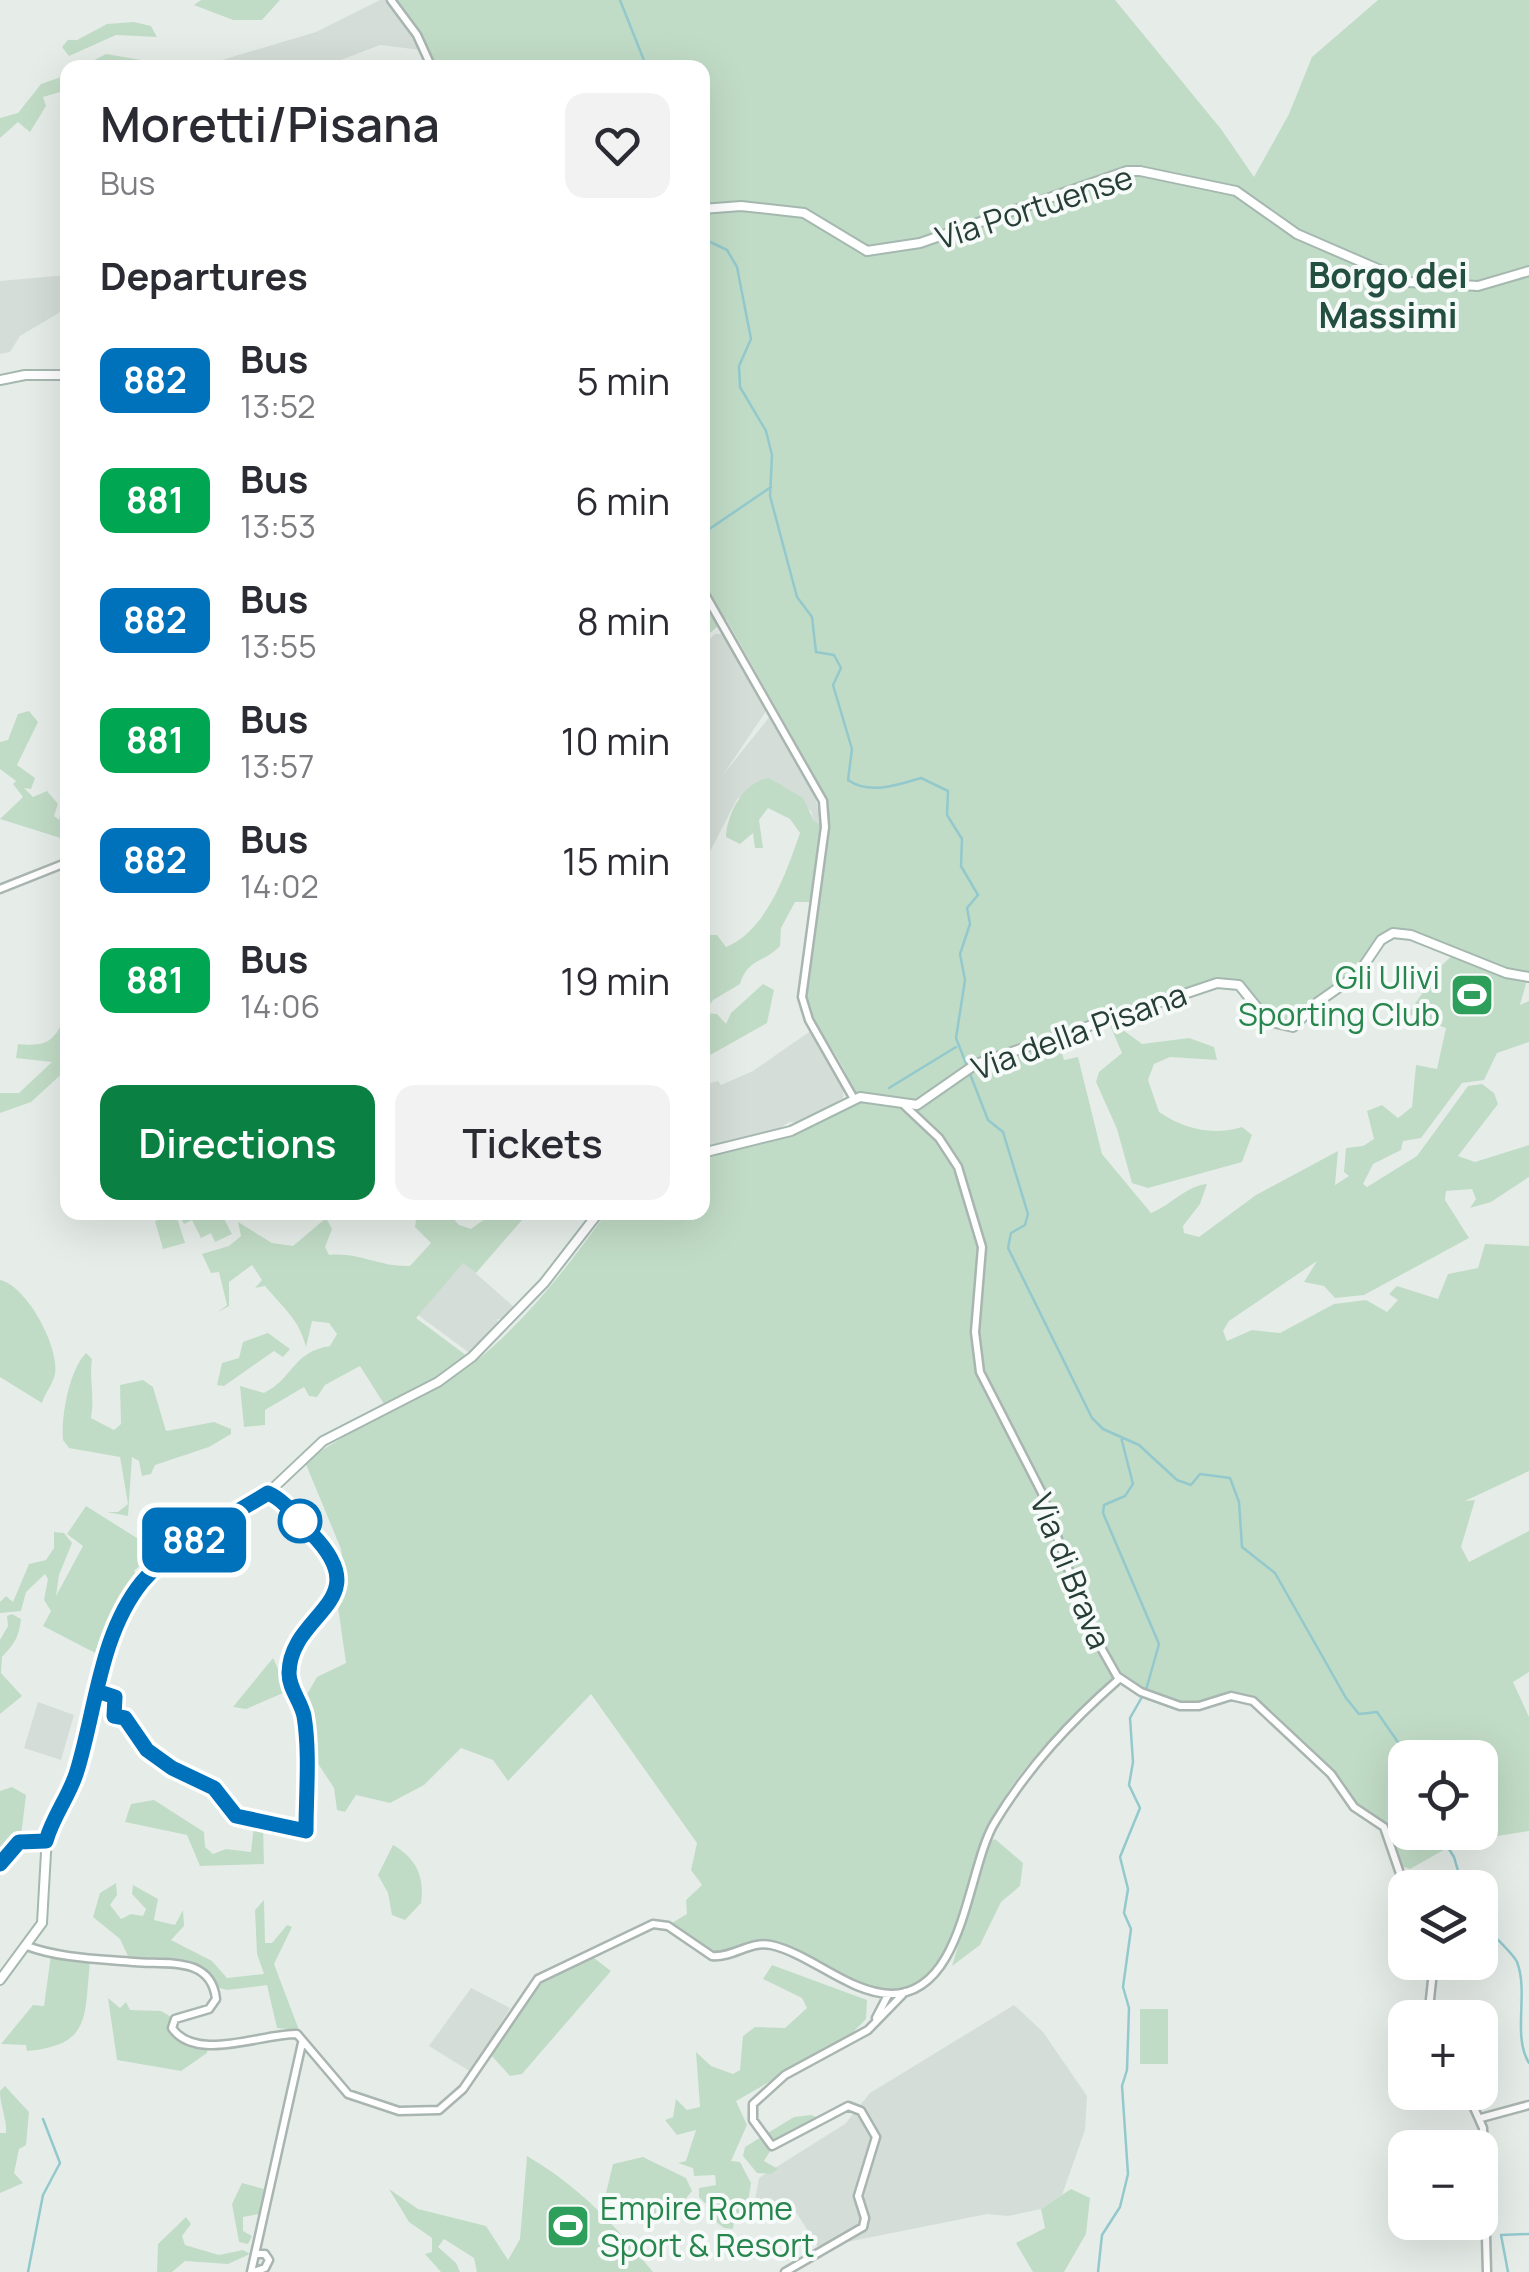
<!DOCTYPE html>
<meta charset="utf-8">
<style>
body{margin:0;font-family:Manrope,sans-serif;background:#f2f2f3;color:#2b2b33;height:100vh;display:flex;flex-direction:column;font-size:38px;white-space:nowrap}
*{box-sizing:border-box;margin:0}
p{font-size:32px;color:#7c7c81}
.icon{flex:none;width:55px;height:55px;fill:none;stroke:currentColor;stroke-width:2;stroke-linecap:round;stroke-linejoin:round}
.map{position:relative;flex:1;overflow:hidden}
.side{position:absolute;left:60px;top:60px;width:650px;height:1160px;display:flex;flex-direction:column;background:#fff;border-radius:20px;box-shadow:0 10px 40px #0002}
.side>*{flex:none}
.badge{padding:0 20px;border-radius:15px;font-size:35px;line-height:65px}
.controls{position:absolute;left:1388px;top:1740px;display:grid;gap:20px}
.controls a{display:grid;place-items:center;width:110px;height:110px;border-radius:20px;background:#fff;box-shadow:0 10px 40px #0002;font-size:50px}
.map>.badge{position:absolute;translate:-50% -50%;box-shadow:0 0 0 5px #fff}
h2{padding:0 40px;font-size:38px;line-height:90px}
.round{display:grid;place-items:center;flex:none;width:105px;height:105px;border-radius:20px;background:#f2f2f3}
.summary{display:flex;align-items:center;justify-content:space-between;height:170px;padding:0 40px}
h1{font-size:48px;font-weight:600;line-height:75px}
.button{display:flex;gap:20px;margin-top:auto;padding:20px 40px}
.button a{flex:1;height:115px;border-radius:20px;background:#0b8043;color:#fff;font-size:40px;font-weight:600;line-height:115px;text-align:center}
.button a+a{background:#f2f2f3;color:#2b2b33}
ul{padding:0;list-style:none}
li{display:flex;align-items:center;gap:30px;height:120px;padding:0 40px}
li div{flex:1}
li b{display:block;font-size:38px}
li em{font-style:normal}
li .badge{min-width:110px;font-weight:700;text-align:center}
.map>svg:first-child{display:block}
.built{fill:#d4ddd8}
.green{fill:#c1dcc6;fill-rule:evenodd}
.lines{fill:none;stroke-linecap:round;stroke-linejoin:round}
.stream{stroke:#93c9cd;stroke-width:2.5}
.tertiary-casing{stroke:#a9b5b0;stroke-width:11}
.secondary-casing{stroke:#a5b8b0;stroke-width:12}
.tertiary{stroke:#fff;stroke-width:6}
.secondary{stroke:#fff;stroke-width:8}
.line-casing{stroke:#fff;stroke-width:22}
.line{stroke:#0072bc;stroke-width:15}
.stop-dot{fill:#fff;stroke:#0072bc;stroke-width:5}
.labels{text-anchor:middle;dominant-baseline:central;stroke-width:8;stroke-linejoin:round;paint-order:stroke}
.street-label{font-size:32px;fill:#263e36;stroke:#f6faf8}
.leisure-label{font-size:32px;fill:#27864d;stroke:#f6faf8;text-anchor:end}
.neighbourhood-label{font-size:35px;font-weight:bold;fill:#234f41;stroke:#f6faf8}
</style>
<div class="map">
<svg width="1529" height="2272" viewBox="0 0 1529 2272">
<rect width="100%" height="100%" fill="#e6ede9"/>
<path class="built" d="M380 0H385L421 50 380 45 320 68 223 67 222 60 316 32Z
M67 275V308L20 336 10 352 0 354V281Z
M715 634H725L768 708 723 775 771 715 811 783 822 823 814 822 811 811 769 780 737 799 703 865V645Z
M812 1030 844 1086 843 1098 802 1123 789 1122 776 1131 703 1149V1085L718 1081 721 1085 753 1071Z
M463 1262 515 1308 505 1319H497L499 1327 471 1354 418 1315Z
M38 1702 74 1715 61 1760 24 1748Z
M471 1988 510 2008 471 2072 429 2046Z
M1014 2005 1043 2032 1087 2096 1085 2130 1062 2195 1041 2209 1008 2216 987 2214 837 2244 822 2253 794 2209 759 2215 754 2206 759 2178 845 2124 870 2093Z"/>
<path class="green" d="M201 0H280L262 20H233L194 5Z
M394 0H1115L1221 129 1254 177 1289 114 1312 57 1378 0H1529V973L1520 1005 1529 1001V1042L1497 1053 1484 1080 1462 1083 1421 1138 1403 1141 1401 1150 1373 1164 1363 1184 1367 1187 1417 1156 1468 1086 1482 1084 1494 1093 1498 1104 1458 1156 1475 1162 1529 1145V1177L1491 1202 1470 1208 1476 1199 1472 1189 1446 1191 1445 1200 1469 1238 1364 1295 1335 1298 1324 1286 1304 1282 1317 1261 1229 1321 1223 1331 1227 1341 1252 1330 1280 1333 1334 1304 1366 1300 1387 1312 1398 1300 1389 1294 1397 1286 1438 1299 1448 1274 1478 1268 1485 1244 1529 1246V1471L1465 1501 1475 1500 1461 1547 1469 1562 1529 1531V1672L1513 1682 1529 1717V1831L1458 1842 1410 1869 1401 1866 1385 1824 1352 1803 1330 1771 1292 1737 1261 1702 1238 1692 1196 1704 1179 1703 1133 1687 1119 1675C1070 1720 1010 1770 986 1835 970 1878 966 1936 933 1971 918 1987 899 1992 878 1990L771 1942 713 1952 670 1924 687 1914 686 1900 702 1885 691 1870 697 1843 591 1694 508 1781 493 1760 461 1748 424 1785 390 1803 356 1795 345 1812 337 1810 334 1788 311 1753 306 1696 317 1677 346 1663 338 1607 344 1570 341 1549 305 1462C347 1431 395 1412 440 1386 506 1347 563 1274 606 1213L702 1212 703 1157 791 1135 856 1104C851 1066 816 1034 804 996L829 819 827 798 726 619 703 639 702 68 433 67ZM1387 933 1414 934 1455 953 1440 967 1408 1014 1446 1028 1437 1069 1416 1065 1412 1107 1398 1118 1382 1105 1367 1111 1374 1139 1363 1146 1346 1148 1344 1172 1349 1176 1335 1185 1338 1151 1256 1195 1199 1237 1184 1233 1183 1226 1200 1204 1207 1184C1186 1186 1171 1205 1151 1213L1102 1154 1078 1057 1064 1060 1057 1036 1226 980C1252 984 1259 1011 1283 1026 1327 1011 1360 969 1387 933ZM1405 1758H1480V1832H1405Z
M134 22 151 26 157 37 116 35 69 56 62 47 68 40H77L107 24Z
M106 54 147 61 152 67H81Z
M67 75V90L43 97 46 106 30 132 18 122 0 138V118L18 113 41 84Z
M29 711 38 722 17 765 35 778 31 789 24 788 33 797 47 791 58 804 54 816 59 820 60 816 67 817V840L0 819 23 797 13 784 16 781 0 769V742L8 740 18 714Z
M769 778 803 798 814 821 823 825 810 902H795L781 928 780 946C764 963 748 958 740 984L713 1000 704 1013 717 1014 726 1024 731 1013 763 984 774 990 767 1023 703 1059 702 935H717L726 947C767 930 786 873 800 833L790 819 768 808 759 820 763 848H755L753 833 740 844 726 837C727 812 745 781 769 778Z
M1185 995 1157 1009 1155 1019 1128 1023 1123 1030 1142 1044 1189 1038 1214 1047 1217 1060 1170 1057 1154 1064 1148 1080 1159 1112C1184 1129 1213 1136 1242 1127L1252 1135 1242 1162 1148 1188 1132 1183 1117 1129 1096 1082 1099 1072 1122 1053 1109 1023Z
M67 1013V1069L31 1102 0 1113V1093H19L52 1062 16 1058 18 1044C49 1047 54 1041 67 1013Z
M178 1213H221L232 1234 215 1242 211 1233 201 1238 192 1220 184 1224Z
M417 1213H448L459 1225 471 1229 493 1213 529 1212 476 1273 463 1263 416 1318 467 1356 446 1373 384 1404 360 1366 325 1385 317 1397 309 1396 304 1387 265 1410V1425L244 1427 240 1386 264 1393C294 1378 292 1352 330 1346L337 1334 329 1323 312 1321 306 1347C299 1319 284 1309 265 1286L255 1288 262 1280 252 1265 229 1282V1306L218 1312 227 1305 219 1272 211 1273 202 1254 229 1246 241 1236 238 1222 272 1243 293 1246 326 1218 332 1229 325 1247 329 1255C360 1252 378 1267 410 1266L431 1243 415 1227Z
M176 1215 185 1243 163 1249 155 1221Z
M0 1280C26 1285 60 1347 55 1374 53 1384 45 1393 42 1403L0 1377Z
M268 1333 290 1349 283 1357 274 1351 224 1386 217 1385 222 1363 239 1358 243 1342Z
M86 1353 92 1359C89 1380 95 1397 91 1418L114 1430 121 1424 120 1385 143 1380 153 1387 166 1431 214 1422 231 1429V1434L209 1447 155 1465 151 1474 142 1476 139 1461 132 1457 128 1516 107 1512H118L128 1504 120 1457 69 1448 63 1440C61 1417 69 1370 86 1353Z
M86 1506 156 1550 134 1571 140 1579 121 1607 103 1657 43 1626 51 1611 44 1600 48 1579 45 1574 26 1592 21 1611 0 1613V1602L6 1596 13 1602 29 1564 46 1560 54 1548V1532L64 1533 72 1543 59 1575 56 1596 83 1546 67 1534Z
M12 1614 21 1619C19 1638 14 1644 2 1657L1 1673 22 1696 0 1714V1640L8 1626 7 1616Z
M273 1658 288 1691 246 1709 233 1707Z
M12 1787 26 1795 21 1836 0 1859V1791Z
M154 1800 204 1832 205 1847 213 1854 226 1849 251 1852 254 1825H263L264 1864 200 1866 187 1835 125 1822 131 1804Z
M995 1839 1023 1863 1020 1886 1001 1902 980 1945 952 1966 989 1842Z
M393 1845C416 1858 425 1877 421 1903L405 1920 392 1915 388 1893 378 1875Z
M116 1883 117 1895 110 1905 121 1919 131 1914 143 1916 146 1909 132 1894 133 1885 158 1899 154 1920 175 1925 183 1910 184 1926 171 1940 212 1961 227 1978 264 1974 257 1954 255 1910 264 1900 265 1943H272L287 1925 292 1927 274 1964 299 2030 277 2028 267 1985 227 1990 216 1987 202 1969 189 1963 128 1956 120 1939 93 1917 100 1893Z
M51 1955 90 1962C84 2017 92 2045 27 2051L26 2045 1 2044 33 2005 44 2006Z
M590 1955 611 1971 522 2074 510 2076 491 2055 539 1981Z
M772 1965 867 2000 866 2019 849 2036 736 2101 747 2125 731 2161 740 2162 751 2183 746 2215 735 2213 733 2229 724 2228 707 2215 708 2206 699 2197V2188L716 2185 715 2175 694 2176 693 2168 678 2163 686 2161 696 2130 677 2135 665 2120 673 2117 676 2099 687 2110 700 2107 696 2052 711 2066 733 2074 740 2070 743 2036 755 2027 785 2028 807 2008 802 1998 763 1979Z
M108 1998 120 2008 126 2002 130 2010 161 2011 173 2018 177 2037 208 2046 207 2053 181 2071 117 2060Z
M1140 2009H1168V2064H1140Z
M5 2086 29 2112 26 2145 19 2149 14 2173 23 2183 0 2193V2133H6C7 2118 0 2107 0 2091Z
M811 2115 819 2118 774 2145 764 2161 778 2169 771 2174 757 2173 743 2156 745 2147 794 2117Z
M527 2156C580 2187 614 2224 653 2272H477L474 2258 444 2239 438 2247 456 2263 460 2272H441L425 2254 432 2252V2238L409 2222 389 2189 418 2209 486 2226 508 2260 520 2239Z
M643 2157 686 2178 692 2191 667 2222H630L606 2193 613 2164Z
M242 2183 264 2189 259 2214 243 2217V2231L252 2236 248 2244 239 2242 232 2204Z
M1071 2189 1090 2198 1086 2234 1064 2272H1033L1016 2243 1045 2228 1041 2209Z
M186 2217 191 2224 182 2236 185 2245 219 2255 243 2250 250 2254 228 2264 185 2261 172 2272H157L158 2244Z"/>
<g class="lines">
<path class="stream" d="M620 0 647 68
M702 238 727 250 737 267 751 339 739 366 740 387 766 431 772 455 770 496 797 597 812 617 816 652 834 655 841 668 833 685 852 749 848 780C869 795 898 785 921 778L948 791 947 815 962 839 961 866 978 895 967 908 970 924 960 954 965 980 956 1038 988 1120 1003 1132 1028 1214 1025 1225 1011 1233 1008 1248 1092 1418 1103 1429 1139 1445 1177 1480 1191 1485 1200 1474 1230 1478 1239 1502 1242 1547 1275 1573 1346 1698 1359 1714 1377 1712 1409 1758
M702 534 771 487
M889 1088 956 1047
M1438 1832 1454 1857 1463 1888
M1480 1921C1488 1931 1513 1953 1517 1962 1529 1993 1512 2036 1529 2063
M28 2272 43 2195 60 2163 43 2119
M1098 2272 1102 2235 1120 2207 1128 2174 1122 2086 1127 2070 1129 2008 1123 1987 1131 1929 1124 1913 1128 1889 1120 1857 1140 1808 1129 1785 1133 1762 1130 1718 1146 1690 1159 1644 1103 1513 1104 1505 1125 1496 1133 1484 1121 1437
M1508 2272 1501 2235 1529 2234"/>
<defs>
<path id="tertiary" d="M391 0 417 35 432 68
M702 589 823 801 825 827 802 997 809 1020 854 1099
M0 889 68 862
M904 1105 939 1138 958 1167 982 1247 975 1332 980 1372 1042 1493 1087 1623 1117 1676 1141 1692 1180 1706H1199L1231 1696 1253 1701 1331 1774 1354 1807 1384 1827 1405 1888
M27 1946C58 1958 100 1959 134 1962 164 1965 211 1955 216 1999L209 2009 175 2019 172 2028C196 2063 263 2033 297 2034L348 2094 399 2111 439 2110 463 2089 538 1979 653 1924 668 1926 712 1956C733 1958 751 1940 771 1945 811 1954 849 1993 891 1994 965 1994 967 1867 995 1822 1029 1766 1070 1722 1119 1679
M876 2018 888 1995
M1428 2018 1434 1962
M1467 2092 1483 2128 1487 2272
M1481 2118 1529 2105
M251 2272 302 2043
M254 2272 265 2268 269 2260 265 2254H255
M785 2272 863 2227 865 2218 858 2196 876 2137 861 2111 848 2106 772 2146 753 2120V2104L785 2075 868 2030 905 1992"/>
<path id="secondary" d="M702 209 741 206 804 213 867 251 920 243 1127 171H1140L1236 191 1297 234 1408 282 1478 286 1529 271
M0 380 25 375H68
M702 1153 791 1131 860 1097 917 1105 976 1064 1217 983 1239 985 1268 1021 1293 1027 1318 1002 1358 974 1381 940 1393 933 1411 935 1506 973 1529 977
M0 1864 19 1842 46 1841
M0 1980 42 1923 47 1835 75 1776 93 1698 119 1621 143 1582 220 1521 270 1491 323 1441 438 1382 472 1357 544 1283 599 1212"/>
</defs>
<use href="#tertiary" class="tertiary-casing"/>
<use href="#secondary" class="secondary-casing"/>
<use href="#tertiary" class="tertiary"/>
<use href="#secondary" class="secondary"/>
</g>
<g class="lines">
<defs>
<path id="line" d="M0 1864 19 1842 46 1841C53 1816 70 1795 77 1771 96 1709 100 1634 142 1582 174 1544 226 1519 268 1493 286 1501 298 1520 312 1534 379 1603 290 1612 289 1673 289 1689 301 1701 304 1716 310 1752 306 1794 306 1831L236 1816 214 1788 172 1768 147 1750 125 1718 114 1716 115 1697 100 1692"/>
</defs>
<use href="#line" class="line-casing"/>
<use href="#line" class="line"/>
</g>
<defs>
<symbol id="stadium-square" viewBox="-11 -11 22 22"><rect x="-9" y="-9" width="18" height="18" rx="4" fill="#2e9e5b" stroke="#f6faf8"/><path d="M0-5a6.5 5 0 1 0 0 10a6.5 5 0 1 0 0-10ZM-3.5-1.8h7v3.6h-7Z" fill="#fff"/></symbol>
</defs>
<g fill-rule="evenodd">
<use href="#stadium-square" x="1447" y="970" width="50" height="50"/>
<use href="#stadium-square" x="543" y="2201" width="50" height="50"/>
</g>
<circle class="stop-dot" cx="300" cy="1521" r="20"/>
<g class="labels">
<g class="street-label">
<text transform="translate(1034 207) rotate(-18)">Via Portuense</text>
<text transform="translate(1079 1031) rotate(-20)">Via della Pisana</text>
<text transform="translate(1071 1571) rotate(68)">Via di Brava</text>
</g>
<g class="leisure-label">
<text x="1440" y="977">Gli Ulivi<tspan x="1440" dy="37">Sporting Club</tspan></text>
<text x="600" y="2208" text-anchor="start">Empire Rome<tspan x="600" dy="37">Sport &amp; Resort</tspan></text>
</g>
<g class="neighbourhood-label">
<text x="1388" y="275">Borgo dei<tspan x="1388" dy="40">Massimi</tspan></text>
</g>
</g>
</svg>
<div class="controls">
<a><svg class="icon" aria-label="locate" viewBox="0 0 24 24"><circle cx="12" cy="12" r="6"/><path d="M12 2v4M12 18v4M2 12h4M18 12h4"/></svg></a>
<a><svg class="icon" aria-label="layers" viewBox="0 0 24 24"><path d="M12 4l9 5-9 5-9-5zM3 14l9 5 9-5"/></svg></a>
<a>+</a>
<a>−</a>
</div>
<b class="badge" style="left:194px;top:1540px;background:#0072bc;color:#fff">882</b>
<section class="side">
<div class="summary"><div><h1>Moretti/Pisana</h1><p>Bus</p></div><a class="round"><svg class="icon" aria-label="heart" viewBox="0 0 24 24"><path d="M12 20l-8-8c-3-5 5-10 8-4 3-6 11-1 8 4z"/></svg></a></div>
<h2>Departures</h2>
<ul>
<li><span class="badge" style="background:#0072bc;color:#fff">882</span><div><b>Bus</b><p>13:52</p></div><em>5 min</em></li>
<li><span class="badge" style="background:#00a651;color:#fff">881</span><div><b>Bus</b><p>13:53</p></div><em>6 min</em></li>
<li><span class="badge" style="background:#0072bc;color:#fff">882</span><div><b>Bus</b><p>13:55</p></div><em>8 min</em></li>
<li><span class="badge" style="background:#00a651;color:#fff">881</span><div><b>Bus</b><p>13:57</p></div><em>10 min</em></li>
<li><span class="badge" style="background:#0072bc;color:#fff">882</span><div><b>Bus</b><p>14:02</p></div><em>15 min</em></li>
<li><span class="badge" style="background:#00a651;color:#fff">881</span><div><b>Bus</b><p>14:06</p></div><em>19 min</em></li>
</ul>
<div class="button"><a>Directions</a><a>Tickets</a></div>
</section>
</div>
